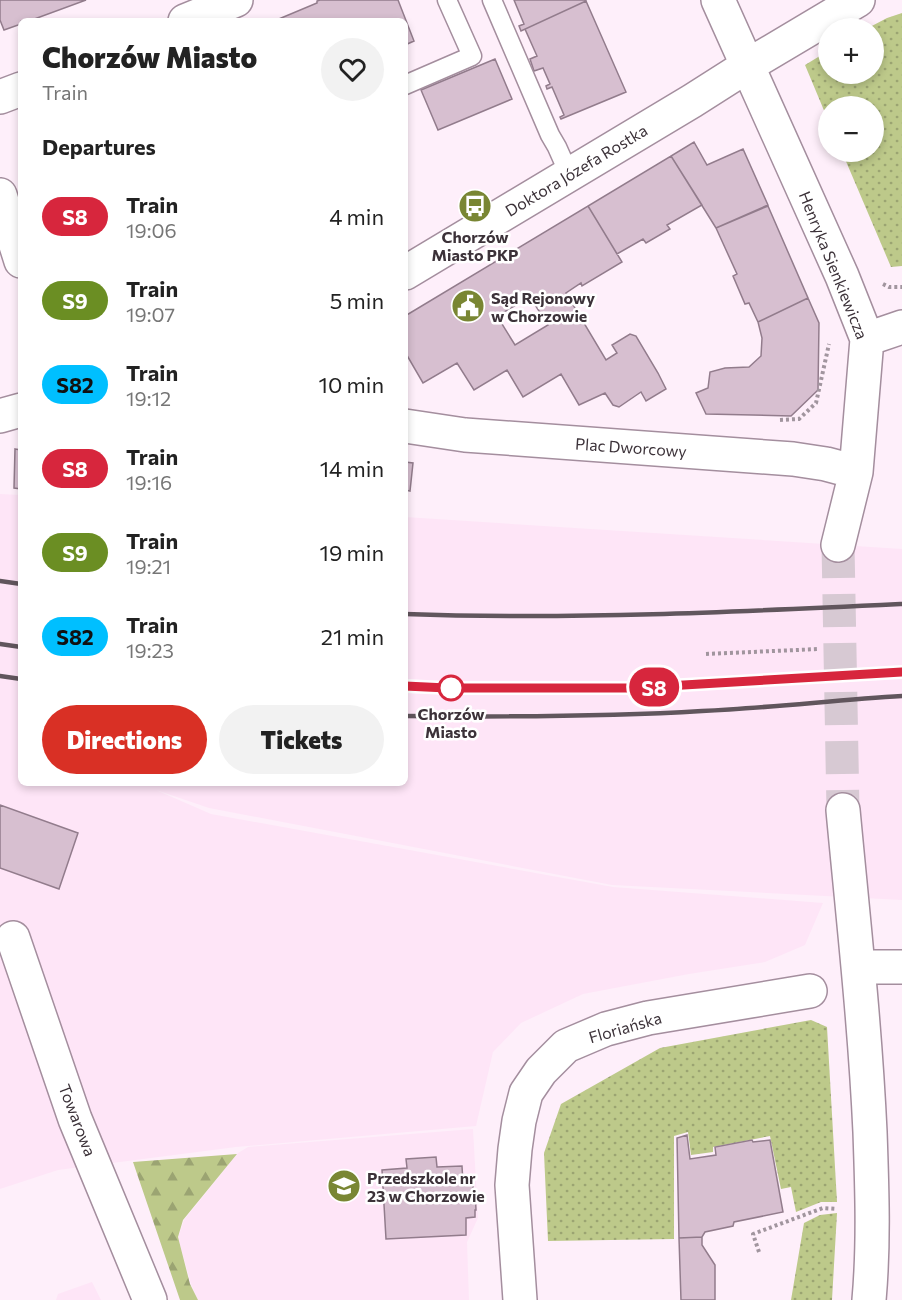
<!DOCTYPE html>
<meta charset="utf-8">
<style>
body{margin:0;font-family:Commissioner,sans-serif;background:#f2f2f2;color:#222;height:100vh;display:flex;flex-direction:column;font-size:22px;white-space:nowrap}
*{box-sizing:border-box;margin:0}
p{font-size:20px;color:#767676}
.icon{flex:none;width:33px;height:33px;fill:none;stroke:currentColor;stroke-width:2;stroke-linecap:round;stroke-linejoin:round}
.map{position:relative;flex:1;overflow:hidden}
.details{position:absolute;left:18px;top:18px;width:390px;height:768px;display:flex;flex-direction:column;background:#fff;border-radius:9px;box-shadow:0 3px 9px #0003}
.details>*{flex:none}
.badge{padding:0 12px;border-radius:20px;font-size:21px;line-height:39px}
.tools{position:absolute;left:818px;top:18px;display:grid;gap:12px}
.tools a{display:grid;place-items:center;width:66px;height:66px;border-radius:50%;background:#fff;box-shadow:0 3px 9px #0003;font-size:30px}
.map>.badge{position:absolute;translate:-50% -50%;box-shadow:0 0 0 3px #fff}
h2{padding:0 24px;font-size:22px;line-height:54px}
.round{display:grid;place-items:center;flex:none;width:63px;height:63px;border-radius:32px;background:#f2f2f2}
.summary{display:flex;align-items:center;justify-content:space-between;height:102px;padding:0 24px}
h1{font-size:28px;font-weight:800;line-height:45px}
.cta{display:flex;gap:12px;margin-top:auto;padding:12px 24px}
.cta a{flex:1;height:69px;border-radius:36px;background:#d93025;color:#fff;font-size:24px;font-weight:800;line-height:69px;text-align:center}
.cta a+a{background:#f2f2f2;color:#222}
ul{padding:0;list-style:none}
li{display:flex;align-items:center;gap:18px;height:84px;padding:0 24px}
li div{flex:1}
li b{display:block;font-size:22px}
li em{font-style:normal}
li .badge{min-width:66px;font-weight:700;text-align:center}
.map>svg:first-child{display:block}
.built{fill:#fee5f7}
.grass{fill:url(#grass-dots)}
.forest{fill:url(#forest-firs)}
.building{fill:#d7bfd0;stroke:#927c8c;stroke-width:1.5;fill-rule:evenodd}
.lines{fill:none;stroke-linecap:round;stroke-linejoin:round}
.street-tunnel{stroke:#d7c9d3;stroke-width:33;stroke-dasharray:33 16;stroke-linecap:butt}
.lane-casing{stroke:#a48e9e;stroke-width:21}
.street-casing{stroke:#a48e9e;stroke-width:36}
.path{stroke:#a1959e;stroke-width:4;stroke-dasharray:3 3;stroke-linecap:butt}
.lane{stroke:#fff;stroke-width:18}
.street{stroke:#fff;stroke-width:33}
.rail{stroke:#61565d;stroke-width:4.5}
.line-casing{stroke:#fff;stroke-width:14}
.line{stroke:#d7263d;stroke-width:9}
.stop-dot{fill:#fff;stroke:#d7263d;stroke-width:3}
.labels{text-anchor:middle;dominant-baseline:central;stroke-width:5;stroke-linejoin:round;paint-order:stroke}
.street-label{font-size:16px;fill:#3c3239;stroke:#fff}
.poi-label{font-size:16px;font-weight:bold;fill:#3c3239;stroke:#fff;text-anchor:start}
.stop-label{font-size:16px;font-weight:bold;fill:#3c3239;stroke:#fff}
</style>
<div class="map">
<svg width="902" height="1300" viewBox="0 0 902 1300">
<defs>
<pattern id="grass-dots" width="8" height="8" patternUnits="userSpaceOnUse" patternTransform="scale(1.5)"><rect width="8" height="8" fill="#bdc98a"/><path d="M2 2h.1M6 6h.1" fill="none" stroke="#9ba472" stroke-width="1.8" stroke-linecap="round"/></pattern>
<pattern id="forest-firs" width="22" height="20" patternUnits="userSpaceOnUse" patternTransform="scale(1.5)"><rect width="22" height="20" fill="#bdc98a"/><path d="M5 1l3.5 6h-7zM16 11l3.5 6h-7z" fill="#9ba472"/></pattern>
</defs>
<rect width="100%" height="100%" fill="#feeffa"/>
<path class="built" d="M0 494 21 495V783H405V517L902 549V900L612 885 209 808 156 790 211 814 613 887 823 903 805 945 765 962 689 974 583 994 521 1023 493 1052 476 1126 236 1147 58 1170 0 1189Z
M473 1129 478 1218 467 1242 469 1300H198L191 1284 178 1238 184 1220 238 1153 248 1147Z
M92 1282 101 1300H56L58 1294Z"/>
<path class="grass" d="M902 13V266L891 267 842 152H873V106H828V120L805 65 828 51V74H873V28H868L887 18Z
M811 1020 827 1027 837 1202H821L796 1212 791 1187 781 1189 770 1136 713 1147V1152L691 1155 688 1132 674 1136V1239L548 1241 544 1153 561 1104 660 1048Z
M837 1213 832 1300H791L804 1223 820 1215Z"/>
<path class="forest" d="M237 1154 183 1220 178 1237 190 1284 198 1300H180L133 1162Z"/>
<path class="building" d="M0 0H86L29 21H21V24L4 30 0 20Z
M320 0H398L414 41 405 45V21H274L317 3V1Z
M514 0H586V1L521 31 519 26 524 24Z
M586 1 626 92 561 119 560 117 564 115 552 87 547 89 546 86 550 84 543 68 534 71 530 59 537 56 525 29Z
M495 59 512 99 438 130 421 90Z
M694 142 707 165 743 149 768 205 716 228 671 156Z
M671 156 702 205 667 225 670 229 646 243 643 239 617 254 588 206Z
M588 206 622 262 582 286 581 283 566 293 606 360 617 353 612 345 630 334 636 336 658 373 666 389 646 401 641 392 619 407 613 405 605 393 579 405 561 374 523 397 507 370 474 390 457 363 423 383 405 352V316ZM530 297 548 325 515 345 497 316Z
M768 206 808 298 758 322 749 303 745 304 733 276 737 274 716 228Z
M808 298 819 323 818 390 791 416 706 414 696 393 708 388 710 372 725 368 749 367 761 356 762 338 758 322Z
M15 449 21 450V489L14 488Z
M405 462 413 463 410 491 405 490Z
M0 805 78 833 59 889 0 868Z
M687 1135 690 1159 716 1155 715 1147 752 1140 753 1142 770 1140 783 1212 734 1222 733 1226 705 1232 702 1237 679 1238 677 1138Z
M436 1157 437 1167 462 1166 463 1183 473 1182V1189H475L476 1210H475V1217L466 1218V1235L386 1239 382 1170 407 1168 406 1159Z
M702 1237V1245L715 1265V1300H681L679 1238Z"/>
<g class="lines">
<path class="street-tunnel" d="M838 545 843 810"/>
<defs>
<path id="lane" d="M492 0 550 135 557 147 569 174
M405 85 472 56 447 0"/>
<path id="street" d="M718 0 842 276 867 339 856 472 838 545
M185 21 236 0
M0 97 21 89
M0 195 21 261
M405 273 692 101 747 66 858 0
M867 339 902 327
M0 416 21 410
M405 426 465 435 793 459 826 464 856 472
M843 810C853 917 865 1024 870 1132 872 1188 874 1244 869 1300
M13 938 75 1119 150 1300
M858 967H902
M520 1300 512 1185 515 1149 519 1121 526 1093 541 1071 566 1046 606 1029 648 1018 810 991"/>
</defs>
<use href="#lane" class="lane-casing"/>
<use href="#street" class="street-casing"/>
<path class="path" d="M883 284 889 287H902
M780 420 799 419 816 403 829 344
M706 654 819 649
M759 1252 753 1234 823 1208 837 1209"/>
<use href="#lane" class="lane"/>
<use href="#street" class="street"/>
<path class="rail" d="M0 581 21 584
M405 614C571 620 736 612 902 604
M0 644 21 647
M0 676 21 679
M405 686 448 688H633L902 672
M405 716C504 717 603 717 702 711 769 708 835 700 902 696"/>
</g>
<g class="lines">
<defs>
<path id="line" d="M405 686 447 688H633L902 672"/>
</defs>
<use href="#line" class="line-casing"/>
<use href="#line" class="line"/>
</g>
<defs>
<symbol id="bus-disc" viewBox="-11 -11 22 22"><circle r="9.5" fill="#798633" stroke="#fff"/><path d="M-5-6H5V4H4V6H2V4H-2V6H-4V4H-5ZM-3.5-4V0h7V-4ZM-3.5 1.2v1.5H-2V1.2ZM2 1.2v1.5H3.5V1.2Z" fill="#fff"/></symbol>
<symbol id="civic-disc" viewBox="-11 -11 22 22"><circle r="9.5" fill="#798633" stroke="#fff"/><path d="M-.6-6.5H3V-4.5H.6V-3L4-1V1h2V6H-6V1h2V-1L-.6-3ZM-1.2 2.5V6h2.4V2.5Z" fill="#fff"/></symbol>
<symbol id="school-disc" viewBox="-11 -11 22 22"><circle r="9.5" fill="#798633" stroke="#fff"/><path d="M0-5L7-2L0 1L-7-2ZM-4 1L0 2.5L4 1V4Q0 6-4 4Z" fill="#fff"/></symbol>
</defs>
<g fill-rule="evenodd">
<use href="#bus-disc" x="456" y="187" width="38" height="38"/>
<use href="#civic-disc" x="449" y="287" width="38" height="38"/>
<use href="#school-disc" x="325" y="1167" width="38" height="38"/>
</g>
<circle class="stop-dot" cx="451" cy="688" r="12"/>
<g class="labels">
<g class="street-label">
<text transform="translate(576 170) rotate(-31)">Doktora Józefa Rostka</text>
<text transform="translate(834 265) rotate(68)">Henryka Sienkiewicza</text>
<text transform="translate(631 447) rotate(4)">Plac Dworcowy</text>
<text transform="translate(625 1027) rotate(-16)">Floriańska</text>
<text transform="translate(78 1120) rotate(69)">Towarowa</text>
</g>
<g class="poi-label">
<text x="475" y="236" text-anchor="middle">Chorzów<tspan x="475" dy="18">Miasto PKP</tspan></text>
<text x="491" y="297">Sąd Rejonowy<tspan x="491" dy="18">w Chorzowie</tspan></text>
<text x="367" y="1177">Przedszkole nr<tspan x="367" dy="18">23 w Chorzowie</tspan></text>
</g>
<g class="stop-label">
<text x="451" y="713">Chorzów<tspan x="451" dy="18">Miasto</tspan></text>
</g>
</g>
</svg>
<div class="tools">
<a>+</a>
<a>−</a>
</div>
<b class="badge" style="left:654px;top:687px;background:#d7263d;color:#fff">S8</b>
<section class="details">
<div class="summary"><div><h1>Chorzów Miasto</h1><p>Train</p></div><a class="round"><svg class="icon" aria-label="heart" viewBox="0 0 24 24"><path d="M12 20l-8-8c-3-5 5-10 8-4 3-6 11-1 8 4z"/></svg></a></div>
<h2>Departures</h2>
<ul>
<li><span class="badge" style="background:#d7263d;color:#fff">S8</span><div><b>Train</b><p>19:06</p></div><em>4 min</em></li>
<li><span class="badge" style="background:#6b8e23;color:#fff">S9</span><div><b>Train</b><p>19:07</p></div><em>5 min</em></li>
<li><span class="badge" style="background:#00bfff;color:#111">S82</span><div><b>Train</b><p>19:12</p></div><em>10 min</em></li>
<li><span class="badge" style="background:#d7263d;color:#fff">S8</span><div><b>Train</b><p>19:16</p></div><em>14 min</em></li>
<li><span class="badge" style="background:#6b8e23;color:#fff">S9</span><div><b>Train</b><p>19:21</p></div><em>19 min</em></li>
<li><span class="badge" style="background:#00bfff;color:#111">S82</span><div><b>Train</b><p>19:23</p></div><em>21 min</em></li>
</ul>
<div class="cta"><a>Directions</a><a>Tickets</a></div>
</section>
</div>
